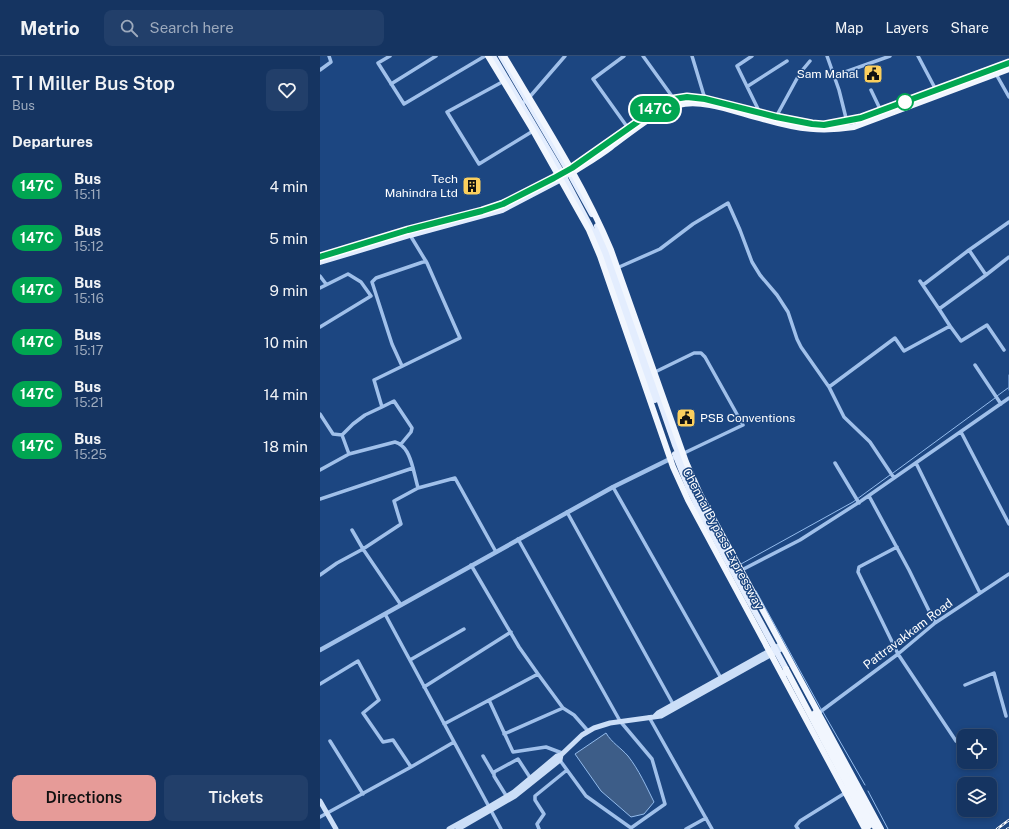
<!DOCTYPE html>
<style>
body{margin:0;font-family:"Public Sans",sans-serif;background:#223f6a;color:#f1f3f6;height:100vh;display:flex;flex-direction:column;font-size:15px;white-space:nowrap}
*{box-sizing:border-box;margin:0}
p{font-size:13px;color:#9daabd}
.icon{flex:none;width:22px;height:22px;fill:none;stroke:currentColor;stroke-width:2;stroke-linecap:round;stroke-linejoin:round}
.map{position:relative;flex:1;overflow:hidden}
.details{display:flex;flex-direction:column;background:#153461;width:320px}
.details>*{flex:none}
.badge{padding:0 8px;border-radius:13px;font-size:14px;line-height:26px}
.controls{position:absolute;left:637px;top:673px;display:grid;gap:8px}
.controls a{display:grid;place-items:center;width:40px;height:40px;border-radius:8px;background:#153461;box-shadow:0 2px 6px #0003,0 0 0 1px #344f76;font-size:20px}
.map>.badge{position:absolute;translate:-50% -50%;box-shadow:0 0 0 2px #fff}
h2{padding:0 12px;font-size:15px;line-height:36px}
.round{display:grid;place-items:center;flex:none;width:42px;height:42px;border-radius:8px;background:#223f6a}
.overview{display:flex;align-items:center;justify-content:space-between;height:68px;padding:0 12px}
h1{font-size:19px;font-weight:600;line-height:30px}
.action{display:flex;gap:8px;margin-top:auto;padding:8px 12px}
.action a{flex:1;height:46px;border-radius:8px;background:#e69b98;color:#111;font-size:16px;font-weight:600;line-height:46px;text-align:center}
.action a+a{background:#223f6a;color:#f1f3f6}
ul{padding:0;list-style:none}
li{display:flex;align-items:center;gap:12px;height:52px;padding:0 12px}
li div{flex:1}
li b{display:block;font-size:15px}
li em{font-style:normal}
li .badge{min-width:44px;font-weight:700;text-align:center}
header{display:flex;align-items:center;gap:24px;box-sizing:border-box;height:56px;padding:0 20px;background:#153461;border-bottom:1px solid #344f76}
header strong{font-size:19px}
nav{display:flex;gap:22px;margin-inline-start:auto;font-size:14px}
.search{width:280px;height:36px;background:#223f6a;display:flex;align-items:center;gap:10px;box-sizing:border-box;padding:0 14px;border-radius:8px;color:#9daabd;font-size:15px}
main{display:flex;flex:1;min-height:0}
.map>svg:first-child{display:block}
.water{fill:#3d5d88;stroke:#93bbec}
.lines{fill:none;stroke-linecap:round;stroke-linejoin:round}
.stream{stroke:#93bbec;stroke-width:1}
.minor{stroke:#a0c0ea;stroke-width:3.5}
.tertiary{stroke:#a0c0ea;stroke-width:4.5}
.secondary{stroke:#cbdef7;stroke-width:5}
.primary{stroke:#e3edfe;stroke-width:6}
.trunk{stroke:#f1f6fe;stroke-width:6}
.rail-casing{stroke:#fff;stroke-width:2.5}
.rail{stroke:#1c4681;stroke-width:1;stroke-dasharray:3;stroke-linecap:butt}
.trunk-bridge{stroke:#f1f6fe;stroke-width:6}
.line-casing{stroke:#fff;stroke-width:9}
.line{stroke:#00a651;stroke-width:6}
.stop-dot{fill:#fff;stroke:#00a651;stroke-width:2}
.labels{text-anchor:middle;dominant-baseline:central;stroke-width:3;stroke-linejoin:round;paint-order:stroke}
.poi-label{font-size:12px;fill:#fff;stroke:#1c4681;text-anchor:end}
.street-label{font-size:12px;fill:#fff;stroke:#1c4681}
</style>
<header>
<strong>Metrio</strong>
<div class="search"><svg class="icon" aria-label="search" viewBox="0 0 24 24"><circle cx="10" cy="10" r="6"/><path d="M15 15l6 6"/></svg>Search here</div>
<nav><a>Map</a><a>Layers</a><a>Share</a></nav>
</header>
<main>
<section class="details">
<div class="overview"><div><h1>T I Miller Bus Stop</h1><p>Bus</p></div><a class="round"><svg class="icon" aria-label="heart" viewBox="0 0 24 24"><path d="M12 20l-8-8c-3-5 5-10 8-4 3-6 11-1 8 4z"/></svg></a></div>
<h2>Departures</h2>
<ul>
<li><span class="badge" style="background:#00a651;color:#fff">147C</span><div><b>Bus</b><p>15:11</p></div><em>4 min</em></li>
<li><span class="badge" style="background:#00a651;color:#fff">147C</span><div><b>Bus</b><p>15:12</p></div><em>5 min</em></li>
<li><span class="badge" style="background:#00a651;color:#fff">147C</span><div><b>Bus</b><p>15:16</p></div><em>9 min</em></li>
<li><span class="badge" style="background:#00a651;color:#fff">147C</span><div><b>Bus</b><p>15:17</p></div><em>10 min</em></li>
<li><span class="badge" style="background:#00a651;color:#fff">147C</span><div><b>Bus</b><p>15:21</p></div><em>14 min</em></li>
<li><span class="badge" style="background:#00a651;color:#fff">147C</span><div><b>Bus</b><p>15:25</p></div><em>18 min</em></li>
</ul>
<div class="action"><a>Directions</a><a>Tickets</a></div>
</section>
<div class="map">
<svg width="689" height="773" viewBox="0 0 689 773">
<rect width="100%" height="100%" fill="#1c4681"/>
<path class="water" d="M286 677C292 687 300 691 308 700 319 714 326 730 334 746L324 758 311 761 281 735 255 698Z"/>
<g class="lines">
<path class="stream" d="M689 319V334
M677 340 688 332
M573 417 675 342
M421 508 533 446 570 419
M436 535 501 653
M503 656 545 729
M548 735 568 773"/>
<path class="minor" d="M70 0 58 7 84 48 165 0
M304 0 273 23 308 72
M323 0 354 43
M372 0 385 43
M432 0 417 10 440 57
M507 0 519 34 527 66
M598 0 616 34
M0 14 11 6 9 0
M676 18 689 41
M514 20 570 0
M184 25 127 56 159 108 213 75
M71 28 116 0
M428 30 467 5
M551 34 561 55
M201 48 207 44 245 0
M456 61 480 17 490 5
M297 212 340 193 373 168 408 147 420 174 432 206 440 219 457 239 468 256 477 283 481 291 509 331 524 361 550 386 574 422
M666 219 689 201
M0 220 6 228
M600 225 619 253
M603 229 649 194
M0 232 28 218 41 226 51 240 0 271
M630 270 641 285 667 269 684 294
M655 309 681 348
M82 310 72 288 52 226 56 222 106 205
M333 317 374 297H381L385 301 423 369 362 398
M509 331 575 282 584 295 630 270 619 253 666 219 649 194 689 166
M0 358 13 378 22 379 29 398
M641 376 654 401 689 468
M22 379 33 368 45 359 62 351
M81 388 91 376 92 372 74 345 62 351 54 324 140 282 107 207 90 179
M515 407 539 447
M596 407 660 537
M0 414 29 398 75 386C86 389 90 401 93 412
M293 431 401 622
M549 440 589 514 615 567
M0 443 93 412 98 432
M247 456 353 648
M32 474 43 493 81 549
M198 483 300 665 332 703 345 748 311 772 266 740 239 703
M577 491 539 511 538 516 578 598 636 685
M151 509 199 591 218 618 243 652 254 659 268 675
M414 518 480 484 541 445 689 342
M0 519 17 507 43 493 81 468 74 445 98 432 135 422 176 496
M65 558 181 773
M90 604 144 573
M0 628 38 605 59 644 43 657 63 686 73 684 91 711
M645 629 674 617 686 660
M104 631 191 576
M169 644 193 696 226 691 242 697
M500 656 578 598 615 567 689 518
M329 661 392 773
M124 668 218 618
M184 678 243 652
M10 685 43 738
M163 700 173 717
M187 741 174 720V716L198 703 211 723
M0 761 91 711 134 686
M219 773 217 768 224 758 215 744V740L247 714
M366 773 386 762
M478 773 476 770 480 765 525 737"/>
<path class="tertiary" d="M0 594 293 431 352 402"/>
<path class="secondary" d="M335 660 338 657 460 589
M0 745 16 773
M129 773 169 751 194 736 237 700 241 699 262 679 274 672 290 667 341 660 461 593
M138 773 195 740 240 704 241 699"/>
<path class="primary" d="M173 0 242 117 280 189 335 344
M181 0 250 118 272 158
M277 170 294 213 355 389 375 435 410 500
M0 201 88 174 161 155 198 141 242 118
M0 206 90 179 182 154 245 121
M355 398 369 433 379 453 466 613 465 617"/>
<path class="trunk" d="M248 114 265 103 336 53 354 43 367 41 385 43 456 61 492 68 504 69 541 62 689 7
M250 118C264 109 278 101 291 91 309 78 336 55 358 49 385 42 420 58 447 64 479 73 501 76 534 71L689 13
M466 613 549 770
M495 657 556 773"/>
<defs>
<path id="rail" d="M0 202 101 172 155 158 180 150 202 140 237 122 256 110 286 87 343 50 354 45 367 42 383 44 465 64 501 70 524 67 555 59 689 9
M677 773 689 764
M687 773 689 772"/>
</defs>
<use href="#rail" class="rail-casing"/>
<use href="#rail" class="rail"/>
<path class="trunk-bridge" d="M168 0 211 71 269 174 280 200 353 411 368 444 545 773
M184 0C221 62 263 127 291 194L366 406 380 438 561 773"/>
</g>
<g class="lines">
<defs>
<path id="line" d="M0 201 88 174 162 155 183 148 234 122 252 112 336 53 354 43 367 41 385 43 456 61 492 68 504 69 541 62 689 7"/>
</defs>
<use href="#line" class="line-casing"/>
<use href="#line" class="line"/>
</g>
<defs>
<symbol id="civic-square" viewBox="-11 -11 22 22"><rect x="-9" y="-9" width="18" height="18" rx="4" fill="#fbcf5d" stroke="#1c4681"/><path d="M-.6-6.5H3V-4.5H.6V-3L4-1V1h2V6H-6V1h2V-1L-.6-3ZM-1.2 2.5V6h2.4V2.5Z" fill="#111"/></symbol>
<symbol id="building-square" viewBox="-11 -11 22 22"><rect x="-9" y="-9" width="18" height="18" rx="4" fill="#fbcf5d" stroke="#1c4681"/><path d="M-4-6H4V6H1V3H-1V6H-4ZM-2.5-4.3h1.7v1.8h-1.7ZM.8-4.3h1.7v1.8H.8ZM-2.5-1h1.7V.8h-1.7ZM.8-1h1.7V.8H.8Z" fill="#111"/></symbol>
</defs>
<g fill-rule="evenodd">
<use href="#civic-square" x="542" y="7" width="22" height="22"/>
<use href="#building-square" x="141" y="119" width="22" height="22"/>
<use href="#civic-square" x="355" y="351" width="22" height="22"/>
</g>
<circle class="stop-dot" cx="585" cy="46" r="8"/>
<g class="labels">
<g class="poi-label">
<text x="539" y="18">Sam Mahal</text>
<text x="138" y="123">Tech<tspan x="138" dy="14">Mahindra Ltd</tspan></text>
<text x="380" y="362" text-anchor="start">PSB Conventions</text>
</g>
<g class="street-label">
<text transform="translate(403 483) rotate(62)">Chennai Bypass Expressway</text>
<text transform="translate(588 578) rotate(-37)">Pattravakkam Road</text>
</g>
</g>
</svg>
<div class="controls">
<a><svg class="icon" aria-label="locate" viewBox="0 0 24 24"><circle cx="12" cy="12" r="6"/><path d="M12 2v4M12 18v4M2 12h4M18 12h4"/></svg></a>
<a><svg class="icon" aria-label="layers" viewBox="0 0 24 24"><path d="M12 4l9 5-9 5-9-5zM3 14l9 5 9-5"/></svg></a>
</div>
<b class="badge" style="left:335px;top:53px;background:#00a651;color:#fff">147C</b>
</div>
</main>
